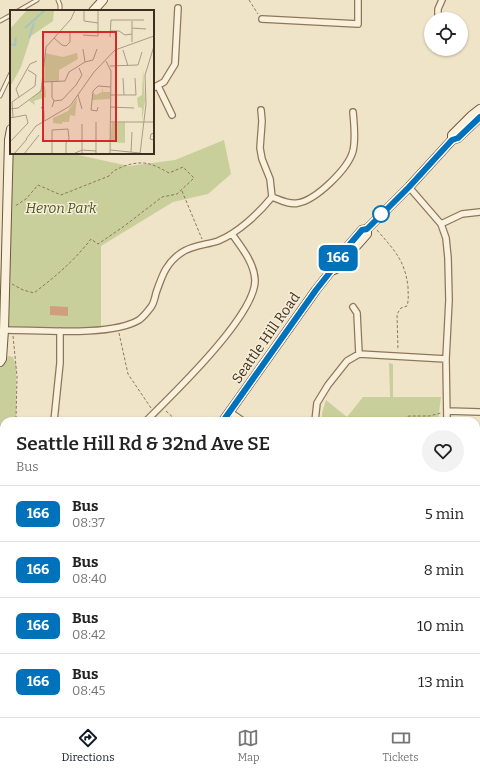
<!DOCTYPE html>
<style>
body{margin:0;font-family:Bitter,serif;background:#f2f2f2;color:#222;height:100vh;display:flex;flex-direction:column;font-size:15px;white-space:nowrap}
*{box-sizing:border-box;margin:0}
p{font-size:13px;color:#767676}
.icon{flex:none;width:22px;height:22px;fill:none;stroke:currentColor;stroke-width:2;stroke-linecap:round;stroke-linejoin:round}
.map{position:relative;flex:1;overflow:hidden}
.details{position:absolute;left:0px;top:417px;width:480px;height:300px;display:flex;flex-direction:column;background:#fff;border-radius:12px 12px 0 0;box-shadow:0 1px 3px #0004}
.details>*{flex:none}
.badge{padding:0 8px;border-radius:6px;font-size:14px;line-height:26px}
.fabs{position:absolute;left:424px;top:12px;display:grid;gap:8px}
.fabs a{display:grid;place-items:center;width:44px;height:44px;border-radius:50%;background:#fff;box-shadow:0 1px 3px #0004;font-size:20px}
.map>.badge{position:absolute;translate:-50% -50%;box-shadow:0 0 0 2px #fff}
.round{display:grid;place-items:center;flex:none;width:42px;height:42px;border-radius:21px;background:#f2f2f2}
.summary{display:flex;align-items:center;justify-content:space-between;height:68px;padding:0 16px}
h1{font-size:19px;font-weight:600;line-height:30px}
ul{padding:0;list-style:none}
li{display:flex;align-items:center;gap:12px;height:56px;padding:0 16px;border-top:1px solid #e0e0e0}
li div{flex:1}
li b{display:block;font-size:15px}
li em{font-style:normal}
li .badge{min-width:44px;font-weight:700;text-align:center}
.tab-bar{display:flex;justify-content:space-around;align-items:center;height:56px;border-top:1px solid #e0e0e0;background:#fff;font-size:11px;color:#767676}
.tab-bar a{display:grid;justify-items:center;gap:2px}
.tab-bar .active{color:#111827}
.map>svg:first-child{display:block}
.green{fill:#c9cf9b}
.building{fill:#cf9f7d}
.lines{fill:none;stroke-linecap:round;stroke-linejoin:round}
.lane-casing{stroke:#8d765c;stroke-width:5}
.street-casing{stroke:#8d765c;stroke-width:8}
.secondary-casing{stroke:#6f573f;stroke-width:10}
.path{stroke:#8d765c;stroke-width:1;stroke-dasharray:3 2;stroke-linecap:butt}
.lane{stroke:#faf1dc;stroke-width:3}
.street{stroke:#faf1dc;stroke-width:5.5}
.secondary{stroke:#faf1dc;stroke-width:8}
.line-casing{stroke:#fff;stroke-width:9}
.line{stroke:#0072bc;stroke-width:6}
.stop-dot{fill:#fff;stroke:#0072bc;stroke-width:2}
.labels{text-anchor:middle;dominant-baseline:central;stroke-width:3;stroke-linejoin:round;paint-order:stroke}
.park-label{font-size:14px;font-style:italic;fill:#4d5a26;stroke:#f7eed8}
.street-label{font-size:14px;fill:#3d2e20;stroke:#f7eed8}
.inset-river{fill:none;stroke:#a9c4bc;stroke-width:2}
.inset-road{fill:none;stroke:#a89b85;stroke-width:1}
.view{fill:#d62828;fill-opacity:0.15;stroke:#d62828;stroke-width:2}
.inset-edge{fill:none;stroke:#3d2e20;stroke-width:2}
</style>
<div class="map">
<svg width="480" height="717" viewBox="0 0 480 717">
<rect width="100%" height="100%" fill="#f0e4c8"/>
<path class="green" d="M224 140 231 174 208 194 173 202 101 246V330H4L11 153H69L129 166 175 160Z
M9 356 13 357 16 365V421H4V432L0 433V362L2 359Z
M389 363 393 364V397H441L438 421H322V413L326 400 347 417 363 397H390Z
M476 589H480V717H440V713H476Z"/>
<path class="building" d="M50 306 68 307V316L50 315Z"/>
<g class="lines">
<defs>
<path id="lane" d="M58 0 60 5V11
M18 11 37 0
M0 21 11 15
M0 96 11 73"/>
<path id="street" d="M262 19 358 24V0
M438 19V9L442 0
M158 86 172 115
M153 88 164 82 175 64 178 8
M261 110 262 121 260 148 262 159 270 179 272 197
M409 187 441 224 446 238 448 258 449 300 446 359 447 421
M272 197C280 200 289 205 298 203 316 200 348 169 353 151 356 138 354 125 353 112
M441 224 462 214 480 212
M353 307 357 313 359 354
M4 330C39 330 110 337 139 320 143 317 148 311 151 307 154 303 155 297 156 293 162 276 166 263 181 253 192 245 206 245 218 241 238 233 259 213 272 197
M447 411 480 412
M230 412 243 421
M54 421 60 363V331
M146 421C172 395 256 315 255 280 254 262 241 247 232 234
M315 421 317 403 328 385 347 361 359 354 446 359
M476 495 480 496
M0 507 4 513
M0 545 4 546
M476 584H480
M51 713 53 717
M145 713 151 717
M244 713V717
M160 717 166 713
M349 717V713
M437 717V713"/>
<path id="secondary" d="M93 11 103 0
M452 140V135L471 116 480 109
M331 271 336 269 367 234V229
M0 362 2 359 4 330 9 140 11 129
M223 421 316 290 331 271V266L362 230 367 229 409 187 452 140 458 138 480 117
M0 587 4 584"/>
</defs>
<use href="#lane" class="lane-casing"/>
<use href="#street" class="street-casing"/>
<use href="#secondary" class="secondary-casing"/>
<path class="path" d="M249 0 258 14
M182 191 202 239
M377 230C394 250 405 260 408 287 408 294 409 300 407 306L401 308 397 314 398 350
M12 284 23 290 34 293C57 275 73 262 91 239L98 244 123 227 162 197 177 194 194 178 183 167 169 173C151 163 144 160 124 166 118 169 113 170 109 176L61 195 38 185 26 199 15 206
M119 333 128 374 151 408
M13 336 17 376 16 421
M166 411 177 421
M358 421 367 418 371 421
M389 421 393 419 399 420 409 416H429L441 413
M476 677 480 685
M476 704 480 709
M296 713 297 717
M11 717V713"/>
<use href="#lane" class="lane"/>
<use href="#street" class="street"/>
<use href="#secondary" class="secondary"/>
</g>
<g class="lines">
<defs>
<path id="line" d="M223 421 316 290 331 271V266L362 230 367 229 409 187 452 140 458 138 480 117"/>
</defs>
<use href="#line" class="line-casing"/>
<use href="#line" class="line"/>
</g>
<circle class="stop-dot" cx="381" cy="214" r="8"/>
<g class="labels">
<g class="park-label">
<text x="61" y="208">Heron Park</text>
</g>
<g class="street-label">
<text transform="translate(266 338) rotate(-55)">Seattle Hill Road</text>
</g>
</g>
<g transform="translate(10 10)">
<rect width="144" height="144" fill="#f0e4c8"/>
<path d="M17 0H44L43 11 21 26 11 57 0 77V19ZM35 43 53 47 67 43 68 49 49 60V72H34ZM133 59 135 91 132 111V98L128 97 127 88 132 85ZM35 76 36 87 24 91 25 95 19 91ZM93 77V82H100V89L82 90 83 83 86 85 92 82ZM67 88 65 106 60 105 59 112H52V114L43 113V108L58 101ZM115 112V133L100 132 102 113Z" fill="#c9cf9b"/>
<path class="inset-river" d="M15 18 35 0M19 28 24 13M0 34 5 35 6 27"/>
<path class="inset-road" d="M74 0V11L88 13M122 18 136 19M101 21H109L115 25 122 24M73 25 88 26V0M100 27 101 10H134M44 28 52 35 56 36 60 32V23M122 32V11M73 39 75 52M113 40 118 56M96 51 101 61 100 144M75 52 83 50 87 39M100 56 128 55 132 42M113 68 114 85M34 72 55 71 59 62 75 52M68 85 72 99M101 85H126L125 68M9 87 6 79 20 54 27 51M44 91 52 90 66 75 72 65 69 58M31 97 34 101V111M42 97 44 91 42 87V72M88 97 87 101 81 100 83 81 88 76 101 77M100 97 124 98M0 99 8 98 31 81 36 37 61 9 65 0M3 107 2 92 25 76 26 65 18 60M0 108 16 105M86 112V144M101 112H144M72 114V144M144 123 141 124 140 129 144 130M16 129 26 116 60 96 84 62 105 40 144 26M0 132 18 113 16 105M100 140 130 143M121 142 122 122M4 144 17 129M14 144 29 125M42 144V120L58 119 59 129 56 133V144M63 144 72 140 86 141M130 144 136 94 135 65 144 36"/>
<path class="view" d="M33 22H106V131H33Z"/>
<rect width="144" height="144" class="inset-edge"/>
</g>
</svg>
<div class="fabs">
<a><svg class="icon" aria-label="locate" viewBox="0 0 24 24"><circle cx="12" cy="12" r="6"/><path d="M12 2v4M12 18v4M2 12h4M18 12h4"/></svg></a>
</div>
<b class="badge" style="left:338px;top:258px;background:#0072bc;color:#fff">166</b>
<section class="details">
<div class="summary"><div><h1>Seattle Hill Rd &amp; 32nd Ave SE</h1><p>Bus</p></div><a class="round"><svg class="icon" aria-label="heart" viewBox="0 0 24 24"><path d="M12 20l-8-8c-3-5 5-10 8-4 3-6 11-1 8 4z"/></svg></a></div>
<ul>
<li><span class="badge" style="background:#0072bc;color:#fff">166</span><div><b>Bus</b><p>08:37</p></div><em>5 min</em></li>
<li><span class="badge" style="background:#0072bc;color:#fff">166</span><div><b>Bus</b><p>08:40</p></div><em>8 min</em></li>
<li><span class="badge" style="background:#0072bc;color:#fff">166</span><div><b>Bus</b><p>08:42</p></div><em>10 min</em></li>
<li><span class="badge" style="background:#0072bc;color:#fff">166</span><div><b>Bus</b><p>08:45</p></div><em>13 min</em></li>
</ul>
</section>
</div>
<nav class="tab-bar">
<a class="active"><svg class="icon" aria-label="directions" viewBox="0 0 24 24"><path d="M12 3l9 9-9 9-9-9zM9 14v-3h6M13 9l2 2-2 2"/></svg>Directions</a>
<a><svg class="icon" aria-label="map" viewBox="0 0 24 24"><path d="M3 6l6-2 6 2 6-2v14l-6 2-6-2-6 2zM9 4v14M15 6v14"/></svg>Map</a>
<a><svg class="icon" aria-label="tickets" viewBox="0 0 24 24"><path d="M3 7h18v10H3zM15 7v10"/></svg>Tickets</a>
</nav>
